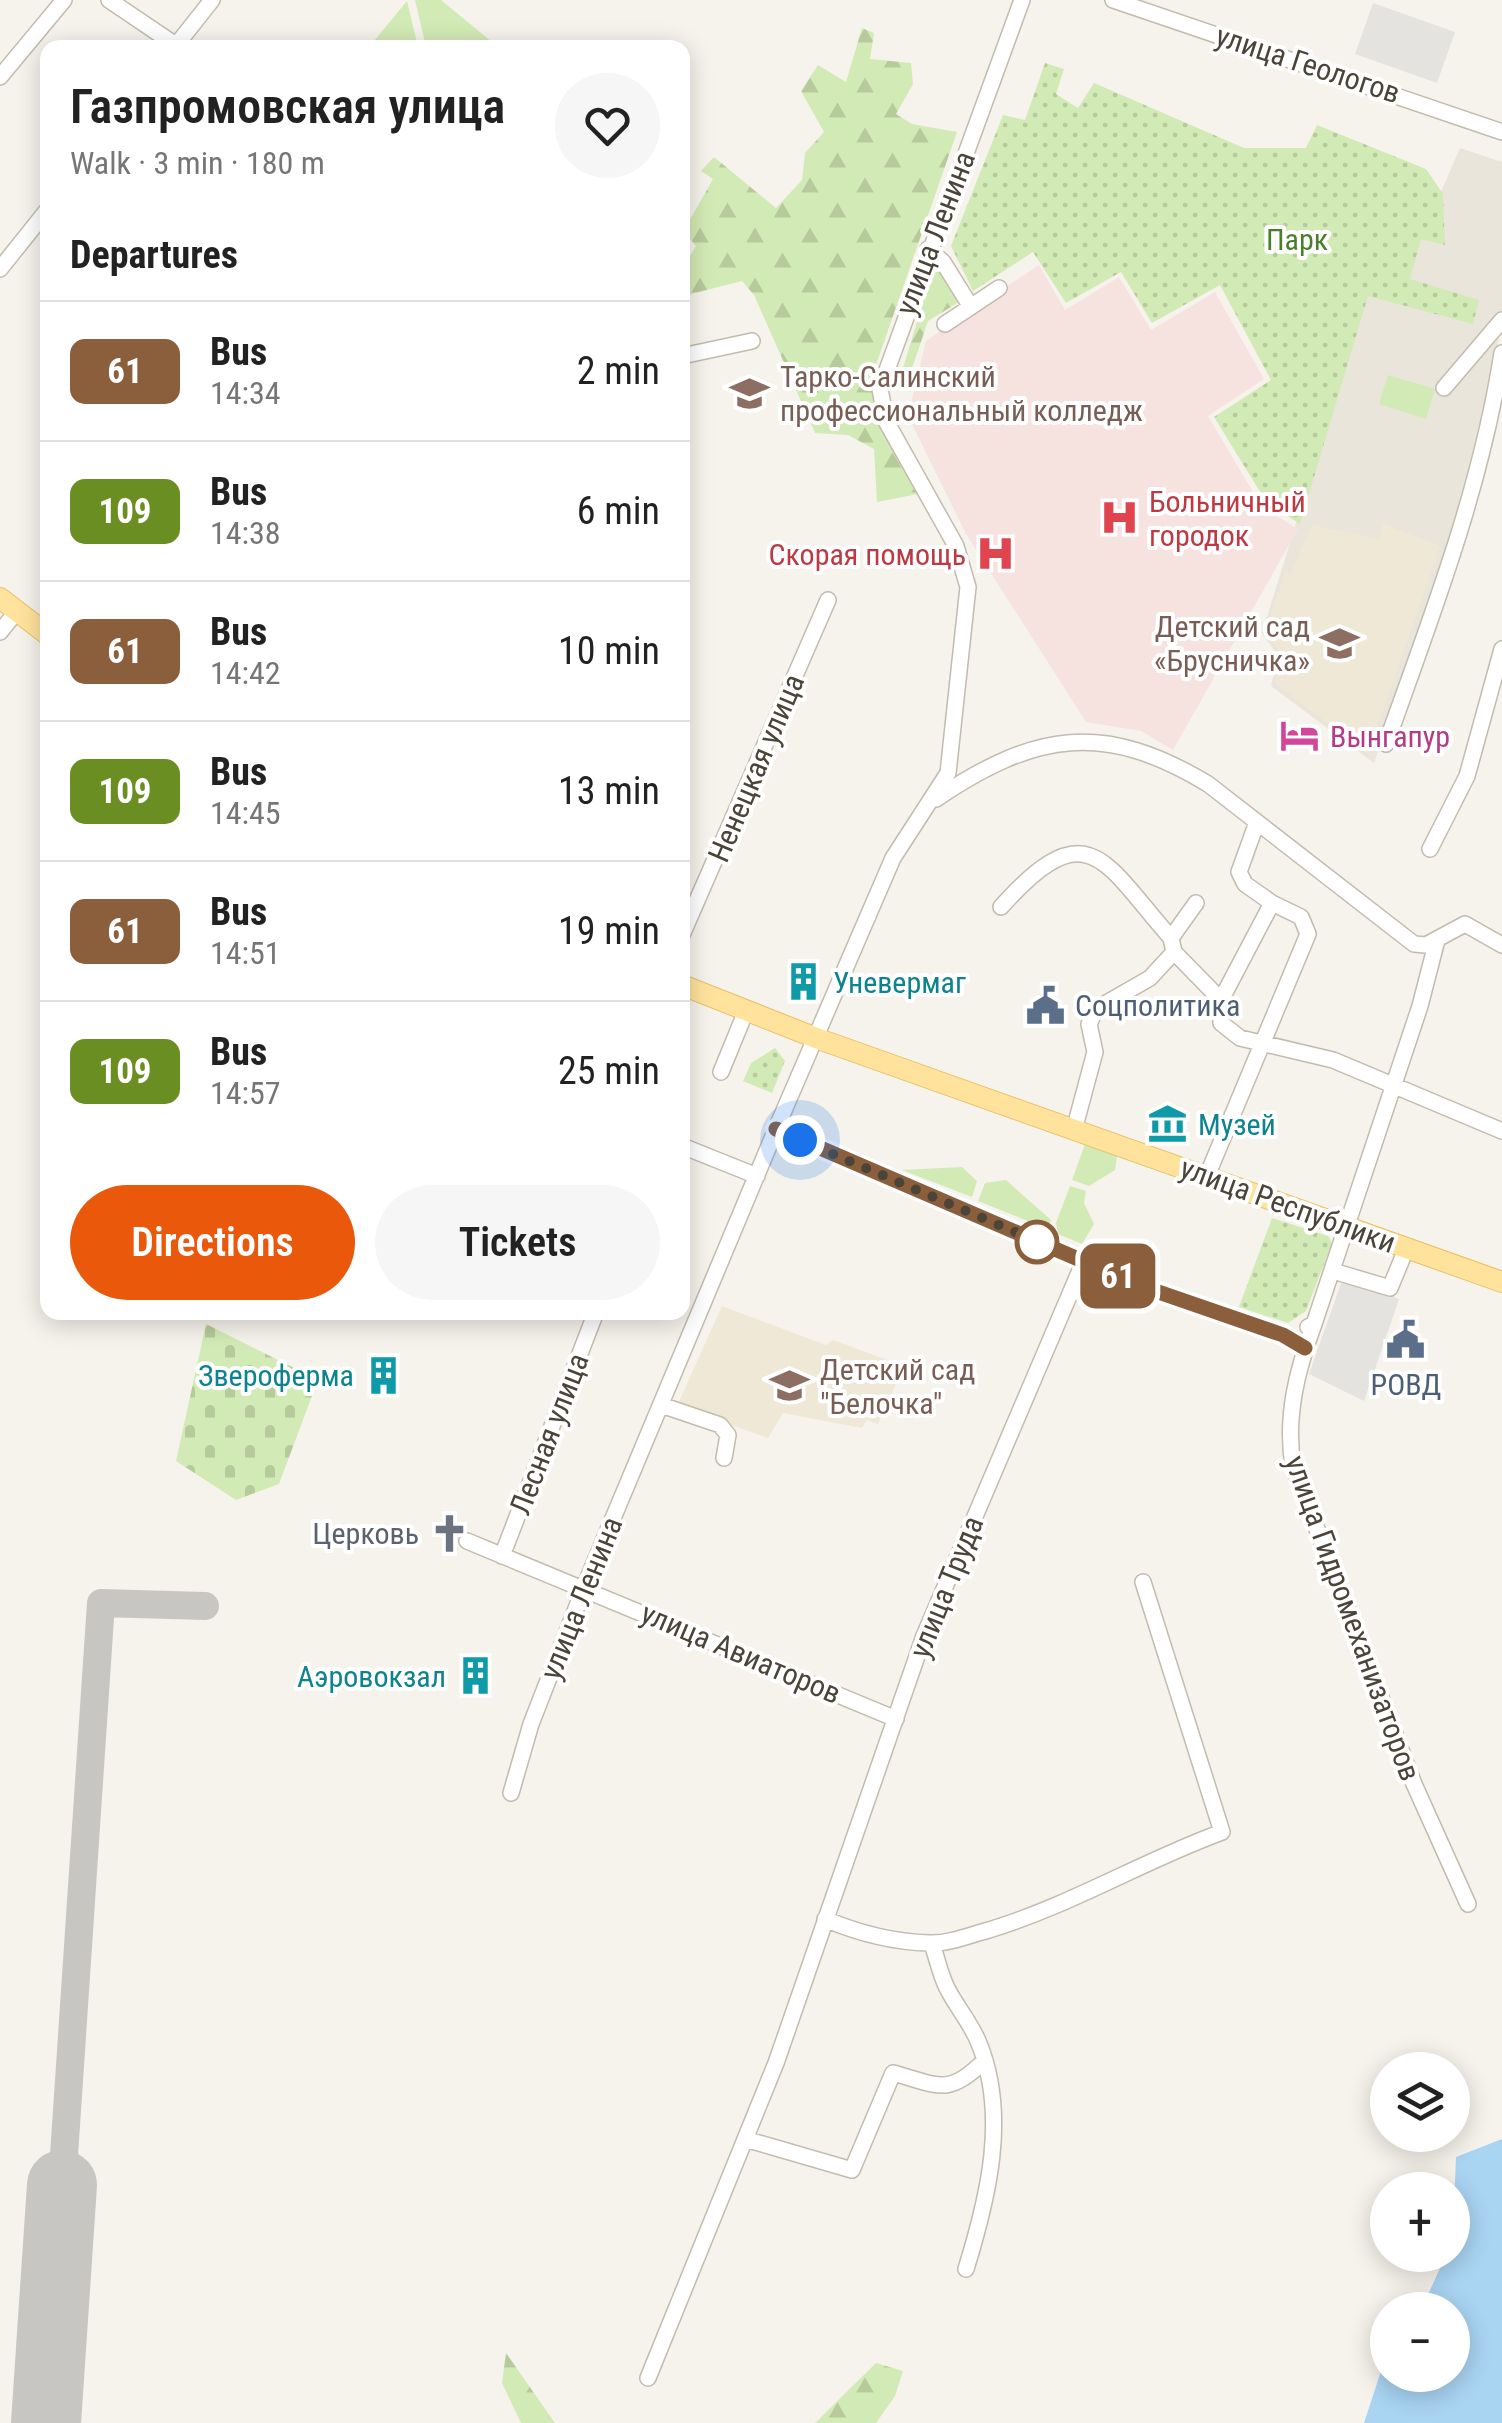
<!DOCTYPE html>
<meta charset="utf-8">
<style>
body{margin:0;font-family:"Roboto Condensed",sans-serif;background:#f6f6f6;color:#222;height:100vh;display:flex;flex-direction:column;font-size:38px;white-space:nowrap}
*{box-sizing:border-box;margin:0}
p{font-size:32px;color:#767676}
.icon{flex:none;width:55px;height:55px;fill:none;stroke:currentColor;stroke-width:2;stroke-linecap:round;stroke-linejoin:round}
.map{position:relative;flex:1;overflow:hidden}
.panel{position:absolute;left:40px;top:40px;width:650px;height:1280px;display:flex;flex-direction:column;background:#fff;border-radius:20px;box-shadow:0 5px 25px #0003}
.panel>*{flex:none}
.badge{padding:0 20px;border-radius:15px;font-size:35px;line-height:65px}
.controls{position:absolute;left:1370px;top:2052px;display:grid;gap:20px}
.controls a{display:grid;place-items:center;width:100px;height:100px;border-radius:50%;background:#fff;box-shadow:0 5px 25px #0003;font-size:50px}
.you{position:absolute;width:50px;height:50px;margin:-25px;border:8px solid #fff;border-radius:50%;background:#1a73e8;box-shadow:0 0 0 15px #1a73e833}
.map>.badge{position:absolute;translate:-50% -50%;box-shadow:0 0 0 5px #fff}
h2{padding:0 30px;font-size:38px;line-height:90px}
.round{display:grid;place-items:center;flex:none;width:105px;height:105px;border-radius:52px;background:#f6f6f6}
.overview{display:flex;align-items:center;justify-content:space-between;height:170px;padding:0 30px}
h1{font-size:48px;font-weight:600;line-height:75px}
.primary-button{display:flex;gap:20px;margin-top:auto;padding:20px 30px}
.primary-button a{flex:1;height:115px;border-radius:60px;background:#ea580c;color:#fff;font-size:40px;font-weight:600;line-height:115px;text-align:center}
.primary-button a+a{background:#f6f6f6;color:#222}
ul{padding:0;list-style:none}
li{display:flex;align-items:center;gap:30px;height:140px;padding:0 30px;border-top:2px solid #e0e0e0}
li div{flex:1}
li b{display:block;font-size:38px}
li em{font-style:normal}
li .badge{min-width:110px;font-weight:700;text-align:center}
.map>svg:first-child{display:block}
.residential{fill:#eae5da}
.education{fill:#efe8d6}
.medical{fill:#f6e3e0}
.green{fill:#d2eab5}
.forest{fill:url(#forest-firs)}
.cemetery{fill:url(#cemetery-stones)}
.park{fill:url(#park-dots)}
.parking{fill:#e5e3e0}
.water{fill:#a9d4f2}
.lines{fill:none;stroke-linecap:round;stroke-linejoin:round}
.taxiway{stroke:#c8c6c3;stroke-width:28}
.runway{stroke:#c8c6c3;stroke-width:70}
.minor-casing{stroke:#c2bbae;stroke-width:18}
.major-casing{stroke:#e6c16a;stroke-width:22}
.minor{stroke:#fff;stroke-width:15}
.major{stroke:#ffe39c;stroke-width:20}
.line-casing{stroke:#fff;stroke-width:22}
.line{stroke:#8b5e3c;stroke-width:15}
.walk{stroke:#4b4439;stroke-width:10;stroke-dasharray:0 18}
.stop-dot{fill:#fff;stroke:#8b5e3c;stroke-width:5}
.labels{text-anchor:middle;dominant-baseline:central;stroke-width:8;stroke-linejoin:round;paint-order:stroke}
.street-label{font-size:30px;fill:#4b4439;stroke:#fff}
.park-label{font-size:30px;fill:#4a7f2a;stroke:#fff}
.education-label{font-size:30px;fill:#785e54;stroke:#fff;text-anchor:start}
.health-label{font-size:30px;fill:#be3a42;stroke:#fff;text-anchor:start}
.hotel-label{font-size:30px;fill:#b23c85;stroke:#fff;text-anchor:start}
.culture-label{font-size:30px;fill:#0d838f;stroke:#fff;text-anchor:start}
.service-label{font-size:30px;fill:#4e5e75;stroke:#fff;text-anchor:start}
.worship-label{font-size:30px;fill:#5b616d;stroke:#fff;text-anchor:end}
</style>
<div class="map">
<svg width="1502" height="2423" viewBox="0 0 1502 2423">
<defs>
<pattern id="forest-firs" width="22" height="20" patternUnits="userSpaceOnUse" patternTransform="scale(2.5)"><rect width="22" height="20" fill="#d2eab5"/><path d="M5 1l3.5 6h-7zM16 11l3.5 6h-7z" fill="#b6ca9c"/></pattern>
<pattern id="cemetery-stones" width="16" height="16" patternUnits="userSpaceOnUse" patternTransform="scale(2.5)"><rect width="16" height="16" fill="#d2eab5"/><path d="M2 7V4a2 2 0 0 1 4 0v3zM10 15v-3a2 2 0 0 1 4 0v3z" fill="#b6ca9c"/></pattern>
<pattern id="park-dots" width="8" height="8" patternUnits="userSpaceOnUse" patternTransform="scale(2.5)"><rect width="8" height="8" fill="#d2eab5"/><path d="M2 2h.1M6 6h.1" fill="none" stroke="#b6ca9c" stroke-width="1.8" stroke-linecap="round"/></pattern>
</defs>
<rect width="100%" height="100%" fill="#f6f3ec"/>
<path class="residential" d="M1460 148 1502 162V320L1484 425 1453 533 1374 763 1271 686 1278 656 1262 633 1368 291 1396 295Z"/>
<path class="education" d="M1383 524 1440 546 1368 754 1275 683 1282 654 1265 631 1285 573H1291L1312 525 1379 539Z
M722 1306 826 1345 833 1340 904 1366 878 1424 867 1420 862 1428 783 1413 768 1438 677 1406Z"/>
<path class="medical" d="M1039 265 1065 310 1119 277 1151 330 1215 292 1264 379 1208 416 1262 507 1298 529 1173 750 1141 731 1086 722 966 534 908 416 926 341Z"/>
<path class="green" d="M415 0H441L498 47H426Z
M407 1 418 47H369Z
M1388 375 1435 389 1426 419 1379 404Z
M1085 1144 1118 1149 1115 1170 1089 1186 1072 1180Z
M962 1167 977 1181 972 1197 902 1170Z
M1006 1180 1051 1220 1048 1229 978 1201 985 1183Z
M1070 1186 1086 1191 1084 1203 1094 1224 1082 1244 1058 1234 1056 1223Z"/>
<path class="forest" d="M862 28 874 33 870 59 911 63 913 84 896 114 912 124 957 132 876 365 881 430 923 493 877 502 874 449 848 435 815 433 754 295 742 281 683 296 682 269 696 246 683 232 713 179 701 171 714 157 776 208 802 180 805 153 824 132 801 91 818 65 846 82Z
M937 256 959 302 928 321 906 386 900 378Z
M506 2353 555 2423H521L502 2383Z
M876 2363 903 2371 895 2396 876 2423H815Z"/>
<path class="cemetery" d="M206 1324 318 1380 279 1484 236 1500 176 1461Z"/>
<path class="park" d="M1045 63 1064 69 1056 94 1078 108 1094 83 1244 148H1306L1317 125 1426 169 1443 194 1445 245 1421 239 1410 279 1479 300 1473 324 1368 296 1300 524 1267 503 1214 417 1271 380 1220 285 1152 323 1121 272 1066 303 1033 252 973 291 951 246 1003 115 1025 120Z
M775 1048 785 1061 772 1093 743 1081 751 1063Z
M1272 1218 1328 1236 1332 1243 1306 1311 1288 1323 1239 1307Z"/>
<path class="parking" d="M1373 3 1455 32 1437 83 1355 54Z
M1344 1275 1399 1299 1364 1401 1309 1374Z"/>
<path class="water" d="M1502 2139V2423H1364L1387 2353 1388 2375H1452V2310H1421L1446 2255H1452L1456 2157Z"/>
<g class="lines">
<path class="taxiway" d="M62 2185 101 1603 205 1606"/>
<path class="runway" d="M46 2423 62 2185"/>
<defs>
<path id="minor" d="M109 0 180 48
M1113 0 1502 132
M174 48 212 0
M0 77 64 0
M928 249 943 262 971 307
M0 269 48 209
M945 324 999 288
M682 356 752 341
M1444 388 1502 320
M0 632 17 611
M1386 744C1432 615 1481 489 1502 353
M936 799C1035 732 1104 721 1208 784L1414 944 1426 945 1465 924 1502 945
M1430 849 1467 776 1502 649
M1001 907C1089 808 1105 864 1171 938
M682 935 828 600
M1174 952 1221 1000 1272 903 1245 884 1239 872 1257 822
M1221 1000V1023L1240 1038 1333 1060 1502 1131
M721 1072 746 1011
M776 1129 1141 1286 1283 1335 1305 1348
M1074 1130 1095 1052 1089 1024 1096 1009 1150 978 1174 952 1171 938 1196 903
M682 1146 757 1176
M1207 1176 1308 934 1301 917 1272 903
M1333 1271 1390 1288 1407 1247
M1314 1324C1297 1370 1285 1417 1293 1466L1414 1784 1468 1904
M1308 1327 1314 1324 1420 1006 1437 940
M661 1405 720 1425 728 1435 724 1458
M467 1541 896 1719
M502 1556 596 1312
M511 1793 531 1724 588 1578 779 1122 893 858 948 773 968 587 956 546 886 421 880 389 1022 0
M825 1919C858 1933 892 1942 929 1943 948 1944 970 1935 989 1930 1071 1905 1143 1861 1222 1832L1143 1582
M932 1944C937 1958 940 1974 947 1988 956 2006 970 2022 978 2041 1009 2114 988 2198 966 2269
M745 2139 852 2170 893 2073C938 2085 948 2097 984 2061
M648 2378 776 2063 924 1636 1084 1261"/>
<path id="major" d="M0 598 48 635
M682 985 816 1038 1502 1282"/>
</defs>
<use href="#minor" class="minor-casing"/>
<use href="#major" class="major-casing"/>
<use href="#minor" class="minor"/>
<use href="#major" class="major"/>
</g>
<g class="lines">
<defs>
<path id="line" d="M776 1129 1141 1286 1283 1335 1305 1348"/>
</defs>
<use href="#line" class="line-casing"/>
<use href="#line" class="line"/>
<path class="walk" d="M800 1140 1048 1246 1037 1242"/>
</g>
<defs>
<symbol id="university-bare" viewBox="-9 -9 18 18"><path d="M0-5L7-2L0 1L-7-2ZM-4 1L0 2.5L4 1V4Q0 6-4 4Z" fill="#8d6e63" stroke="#fff" stroke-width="2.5" paint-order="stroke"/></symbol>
<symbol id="hospital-bare" viewBox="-9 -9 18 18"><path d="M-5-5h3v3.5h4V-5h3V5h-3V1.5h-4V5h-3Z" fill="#e0444e" stroke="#fff" stroke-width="2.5" paint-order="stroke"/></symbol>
<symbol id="school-bare" viewBox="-9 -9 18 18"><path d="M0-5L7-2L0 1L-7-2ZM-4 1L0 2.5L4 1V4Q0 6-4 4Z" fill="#8d6e63" stroke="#fff" stroke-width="2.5" paint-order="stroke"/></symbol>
<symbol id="hotel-bare" viewBox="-9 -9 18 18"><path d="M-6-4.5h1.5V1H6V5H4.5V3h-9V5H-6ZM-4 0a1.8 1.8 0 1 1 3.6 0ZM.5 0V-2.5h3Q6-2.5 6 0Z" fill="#d1479c" stroke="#fff" stroke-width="2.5" paint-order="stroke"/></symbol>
<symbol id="building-bare" viewBox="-9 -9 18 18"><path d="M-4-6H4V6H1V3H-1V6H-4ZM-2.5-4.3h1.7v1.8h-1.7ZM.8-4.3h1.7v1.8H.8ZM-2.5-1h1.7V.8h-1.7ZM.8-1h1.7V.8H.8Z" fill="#0f9aa8" stroke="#fff" stroke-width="2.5" paint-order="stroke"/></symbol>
<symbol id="civic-bare" viewBox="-9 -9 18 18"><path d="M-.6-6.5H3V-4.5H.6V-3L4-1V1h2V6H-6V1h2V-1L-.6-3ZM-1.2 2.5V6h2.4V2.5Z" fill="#5c6f8a" stroke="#fff" stroke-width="2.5" paint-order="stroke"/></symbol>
<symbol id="museum-bare" viewBox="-9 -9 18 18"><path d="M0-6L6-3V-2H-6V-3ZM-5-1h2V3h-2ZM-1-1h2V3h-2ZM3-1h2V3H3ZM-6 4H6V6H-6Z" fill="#0f9aa8" stroke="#fff" stroke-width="2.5" paint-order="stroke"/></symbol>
<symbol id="church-bare" viewBox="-9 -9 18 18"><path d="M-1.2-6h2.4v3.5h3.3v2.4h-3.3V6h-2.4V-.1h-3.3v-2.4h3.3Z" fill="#6b7280" stroke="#fff" stroke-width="2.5" paint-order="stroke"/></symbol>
</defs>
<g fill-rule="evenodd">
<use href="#university-bare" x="722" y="366" width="55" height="55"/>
<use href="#hospital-bare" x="1092" y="490" width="55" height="55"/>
<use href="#hospital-bare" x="968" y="526" width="55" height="55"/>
<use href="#school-bare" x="1312" y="616" width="55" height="55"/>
<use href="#hotel-bare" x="1272" y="708" width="55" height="55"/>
<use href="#building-bare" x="776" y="954" width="55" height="55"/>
<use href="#civic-bare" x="1018" y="978" width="55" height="55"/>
<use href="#museum-bare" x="1140" y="1096" width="55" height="55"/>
<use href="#civic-bare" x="1378" y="1312" width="55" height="55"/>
<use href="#building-bare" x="356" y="1348" width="55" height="55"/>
<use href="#school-bare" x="762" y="1358" width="55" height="55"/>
<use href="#church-bare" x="422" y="1506" width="55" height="55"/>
<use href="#building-bare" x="448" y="1648" width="55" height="55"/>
</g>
<circle class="stop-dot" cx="1037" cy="1242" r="20"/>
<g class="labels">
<g class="street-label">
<text transform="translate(1308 64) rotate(18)">улица Геологов</text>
<text transform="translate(935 233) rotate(-69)">улица Ленина</text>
<text transform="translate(756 768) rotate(-67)">Ненецкая улица</text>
<text transform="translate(1288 1205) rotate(20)">улица Республики</text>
<text transform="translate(549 1434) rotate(-69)">Лесная улица</text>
<text transform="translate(946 1587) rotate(-68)">улица Труда</text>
<text transform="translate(581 1598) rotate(-68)">улица Ленина</text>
<text transform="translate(1353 1618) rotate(70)">улица Гидромеханизаторов</text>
<text transform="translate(741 1653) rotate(23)">улица Авиаторов</text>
</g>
<g class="park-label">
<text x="1297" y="239">Парк</text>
</g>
<g class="education-label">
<text x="780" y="376">Тарко-Салинский<tspan x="780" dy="34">профессиональный колледж</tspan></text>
<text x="1310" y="626" text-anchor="end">Детский сад<tspan x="1310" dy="34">«Брусничка»</tspan></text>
<text x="820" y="1369">Детский сад<tspan x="820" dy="34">"Белочка"</tspan></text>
</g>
<g class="health-label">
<text x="1149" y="501">Больничный<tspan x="1149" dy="34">городок</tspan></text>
<text x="966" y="554" text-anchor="end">Скорая помощь</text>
</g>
<g class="hotel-label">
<text x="1330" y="736">Вынгапур</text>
</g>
<g class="culture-label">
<text x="833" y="982">Уневермаг</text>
<text x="1198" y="1124">Музей</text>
<text x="354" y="1375" text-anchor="end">Звероферма</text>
<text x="446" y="1676" text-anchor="end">Аэровокзал</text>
</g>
<g class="service-label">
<text x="1075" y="1005">Соцполитика</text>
<text x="1406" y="1384" text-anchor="middle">РОВД</text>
</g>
<g class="worship-label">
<text x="419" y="1533">Церковь</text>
</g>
</g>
</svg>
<div class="controls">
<a><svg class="icon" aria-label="layers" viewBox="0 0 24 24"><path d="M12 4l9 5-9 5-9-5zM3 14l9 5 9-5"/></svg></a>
<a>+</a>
<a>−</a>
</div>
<div class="you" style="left:800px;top:1140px"></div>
<b class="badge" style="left:1118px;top:1276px;background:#8b5e3c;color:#fff">61</b>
<section class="panel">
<div class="overview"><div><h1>Газпромовская улица</h1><p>Walk · 3 min · 180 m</p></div><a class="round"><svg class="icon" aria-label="heart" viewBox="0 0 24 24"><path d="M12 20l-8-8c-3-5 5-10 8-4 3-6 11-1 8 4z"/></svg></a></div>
<h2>Departures</h2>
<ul>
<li><span class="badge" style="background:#8b5e3c;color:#fff">61</span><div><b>Bus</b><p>14:34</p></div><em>2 min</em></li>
<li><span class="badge" style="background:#6b8e23;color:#fff">109</span><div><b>Bus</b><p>14:38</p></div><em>6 min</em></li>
<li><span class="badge" style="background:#8b5e3c;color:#fff">61</span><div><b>Bus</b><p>14:42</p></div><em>10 min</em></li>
<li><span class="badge" style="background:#6b8e23;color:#fff">109</span><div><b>Bus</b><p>14:45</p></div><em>13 min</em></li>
<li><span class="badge" style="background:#8b5e3c;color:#fff">61</span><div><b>Bus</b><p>14:51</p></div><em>19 min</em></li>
<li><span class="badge" style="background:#6b8e23;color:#fff">109</span><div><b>Bus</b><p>14:57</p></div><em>25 min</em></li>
</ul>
<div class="primary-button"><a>Directions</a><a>Tickets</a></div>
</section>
</div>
